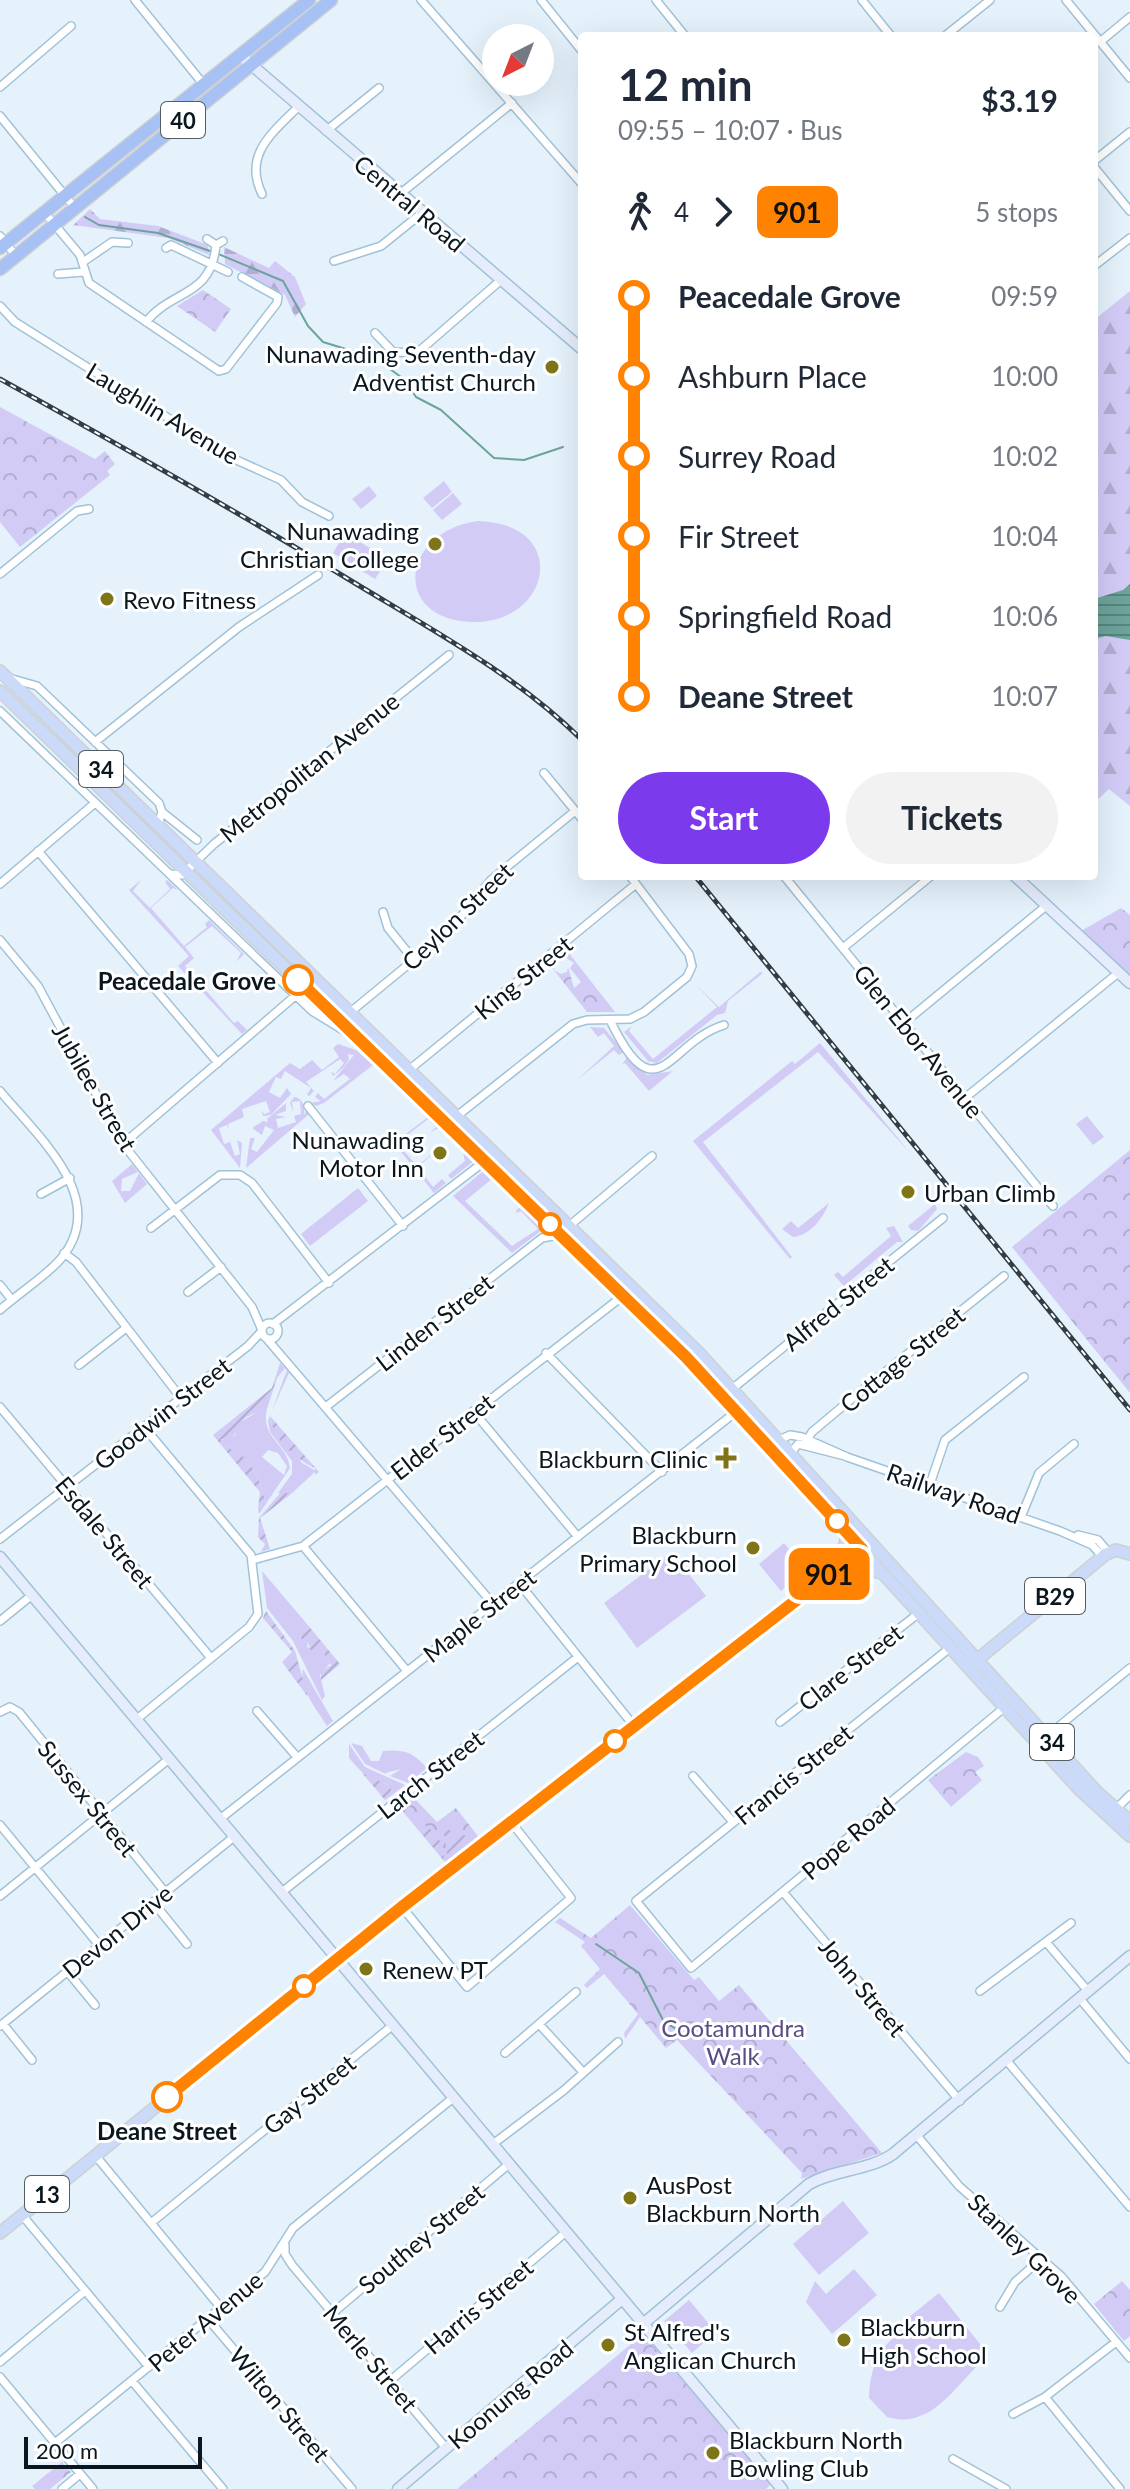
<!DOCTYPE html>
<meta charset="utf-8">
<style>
body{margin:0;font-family:Lato,sans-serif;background:#f2f2f3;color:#1f2937;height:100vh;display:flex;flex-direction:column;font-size:30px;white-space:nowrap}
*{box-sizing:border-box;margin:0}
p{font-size:26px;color:#747a83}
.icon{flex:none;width:44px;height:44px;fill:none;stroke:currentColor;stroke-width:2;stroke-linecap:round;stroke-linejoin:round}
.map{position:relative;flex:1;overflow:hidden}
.panel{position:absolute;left:578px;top:32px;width:520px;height:848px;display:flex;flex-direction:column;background:#fff;border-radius:8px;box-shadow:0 8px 32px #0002}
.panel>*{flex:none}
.badge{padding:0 16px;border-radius:12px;font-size:28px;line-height:52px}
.needle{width:52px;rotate:222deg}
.tools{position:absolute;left:482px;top:24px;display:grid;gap:16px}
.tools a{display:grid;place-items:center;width:72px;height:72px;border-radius:50%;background:#fff;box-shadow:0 8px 32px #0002;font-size:40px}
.scale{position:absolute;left:24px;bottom:20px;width:178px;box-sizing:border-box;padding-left:8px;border:4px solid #0a171f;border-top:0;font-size:22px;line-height:28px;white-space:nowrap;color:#0a171f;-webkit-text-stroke:6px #fff;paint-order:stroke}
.map>.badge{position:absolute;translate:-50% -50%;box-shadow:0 0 0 4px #fff}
.legs{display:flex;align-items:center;gap:12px;height:88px;padding:0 40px;font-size:26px}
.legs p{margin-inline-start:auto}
.overview{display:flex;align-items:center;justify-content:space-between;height:136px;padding:0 40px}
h1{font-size:44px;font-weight:700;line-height:60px}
.action{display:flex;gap:16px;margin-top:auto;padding:16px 40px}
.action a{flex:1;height:92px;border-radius:48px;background:#7c3aed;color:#fff;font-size:32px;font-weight:700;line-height:92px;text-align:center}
.action a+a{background:#f2f2f3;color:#1f2937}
ul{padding:0 40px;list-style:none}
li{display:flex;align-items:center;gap:28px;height:80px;font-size:30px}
li i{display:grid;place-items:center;width:12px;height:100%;margin:0 10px;background:currentColor}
li i::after{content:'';width:20px;height:20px;margin:-10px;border:6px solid;border-radius:50%;background:#fff}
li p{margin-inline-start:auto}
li:first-child i{background:linear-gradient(#0000 50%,currentColor 0)}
li:last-child i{background:linear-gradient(currentColor 50%,#0000 0)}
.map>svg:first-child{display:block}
.grass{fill:#d1cbf6;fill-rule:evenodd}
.forest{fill:url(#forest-firs)}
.park{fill:url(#park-crowns)}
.garden{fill:url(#garden-furrows)}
.water{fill:url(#water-rules)}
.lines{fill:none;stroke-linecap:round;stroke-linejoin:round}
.stream{stroke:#6ca39b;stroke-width:2}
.street-casing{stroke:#a0c2d8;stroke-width:10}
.secondary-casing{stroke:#a0c2d8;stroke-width:13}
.primary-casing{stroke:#ced1d2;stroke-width:14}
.highway-casing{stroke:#ced1d2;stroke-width:15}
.street{stroke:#fff;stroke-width:7}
.secondary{stroke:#e5ecfc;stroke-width:10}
.primary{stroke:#cbdaf8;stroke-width:11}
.highway{stroke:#a8c1f4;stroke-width:12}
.rail-casing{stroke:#313e46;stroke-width:5}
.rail{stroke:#fff;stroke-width:2;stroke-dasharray:6;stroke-linecap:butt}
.line-1-casing{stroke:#fff;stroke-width:18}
.line-1{stroke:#ff8200;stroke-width:12}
.poi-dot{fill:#7e7518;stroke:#fff;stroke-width:3}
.stop-1-dot{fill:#fff;stroke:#ff8200;stroke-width:4}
.labels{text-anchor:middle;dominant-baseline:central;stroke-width:6;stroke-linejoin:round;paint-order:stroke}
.shield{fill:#fff;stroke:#545d62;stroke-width:2}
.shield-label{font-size:22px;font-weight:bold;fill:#0a171f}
.street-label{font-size:24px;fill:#0a171f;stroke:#fff}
.poi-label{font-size:24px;fill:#0a171f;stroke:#fff;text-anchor:start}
.stop-label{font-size:24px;font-weight:bold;fill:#0a171f;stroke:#fff;text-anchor:end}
.park-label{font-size:24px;fill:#584d85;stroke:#fff}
</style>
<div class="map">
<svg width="1130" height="2489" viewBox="0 0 1130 2489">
<defs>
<pattern id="forest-firs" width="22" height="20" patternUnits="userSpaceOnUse" patternTransform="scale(2)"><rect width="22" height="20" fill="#d1cbf6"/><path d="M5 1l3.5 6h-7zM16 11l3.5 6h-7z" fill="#b2aed2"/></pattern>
<pattern id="park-crowns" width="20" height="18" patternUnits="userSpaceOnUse" patternTransform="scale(2)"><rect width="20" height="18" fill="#d1cbf6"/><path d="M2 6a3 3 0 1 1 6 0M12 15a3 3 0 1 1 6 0" fill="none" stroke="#b2aed2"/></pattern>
<pattern id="garden-furrows" width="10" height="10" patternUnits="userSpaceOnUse" patternTransform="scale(2)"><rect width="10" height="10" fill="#d1cbf6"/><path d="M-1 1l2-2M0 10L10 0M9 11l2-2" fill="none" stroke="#b2aed2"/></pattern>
<pattern id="water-rules" width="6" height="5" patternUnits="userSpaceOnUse" patternTransform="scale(2)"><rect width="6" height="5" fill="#6ca39b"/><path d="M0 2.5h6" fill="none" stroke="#57847e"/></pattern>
</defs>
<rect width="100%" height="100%" fill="#e5f2fc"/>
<path class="grass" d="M444 481 452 492 432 508 423 498Z
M369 486 377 496 361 509 352 499Z
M453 493 462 504 442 520 433 510Z
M478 521C572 524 551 625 471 622 390 618 402 531 478 521Z
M345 533 388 559 375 579 333 553Z
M141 880 133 891 150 908 170 889 165 882 167 880 178 890 173 888 151 908 184 946 207 927 205 924 209 920 244 954 236 962 241 953 212 926 185 947 194 958 185 966 234 1023 238 1021 247 1030 242 1034 178 966 189 956 129 890Z
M760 972 763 973 728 1001 725 1013 717 1015 657 1063 648 1061 624 1032 632 1026 629 1031 653 1059 717 1007 694 983 719 1007Z
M590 1027 604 1028 624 1052 619 1055 614 1050 577 1080 614 1046 604 1033 598 1037Z
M820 1043 911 1154 818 1052 703 1142 792 1257 790 1259 693 1141 792 1061 795 1064Z
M338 1044 356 1050 373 1065 324 1103 316 1106 310 1103 321 1101 315 1097 318 1093 324 1099 350 1079 344 1074 333 1081 354 1055 348 1054 349 1060C345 1066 340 1071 333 1076L331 1072 335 1074 344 1063 340 1059 306 1082 314 1091 309 1096 295 1089 307 1095 311 1088 285 1071 281 1079 276 1077 269 1092 280 1098 287 1088 291 1094 271 1115 263 1116 261 1110 264 1114 270 1112 266 1101 242 1109 244 1117 228 1124 229 1130 227 1125 219 1128 224 1144 230 1142 235 1156 240 1154 237 1140 242 1143 240 1168 211 1130 290 1063 300 1069 312 1060 322 1070 339 1057 333 1048Z
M627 1057 647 1075 673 1071 649 1091 625 1063 622 1065Z
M294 1097C303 1098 305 1107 304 1116L307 1107 308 1115 246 1168 250 1138H255L251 1149 257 1152 274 1130 265 1126 262 1135 252 1128 263 1121 268 1122 267 1119 286 1103V1111L275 1115 286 1117 276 1119 278 1128 296 1122 294 1116 301 1114 300 1101 292 1102 293 1112 290 1103Z
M1087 1116 1104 1137 1093 1145 1076 1124Z
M428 1117 474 1161 451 1179 448 1175 465 1161 463 1152 438 1128 430 1133 436 1127 428 1119 397 1143 417 1166 442 1146 418 1167 433 1187 442 1179 446 1183 434 1193 394 1143Z
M132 1164 138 1172 122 1179 121 1191H130L139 1173 147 1184 125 1203 112 1181Z
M482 1172 493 1178 465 1201 512 1246 538 1229 521 1211 516 1213 517 1209 522 1207 541 1226 542 1230 512 1253 453 1196Z
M358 1188 368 1201 310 1246 301 1234Z
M829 1203C823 1218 811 1235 793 1237L782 1229 791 1221 798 1228Z
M935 1204 937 1209 918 1231 911 1230 908 1226Z
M894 1226 903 1242H897L844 1286 834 1275 838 1272 843 1277 891 1236 886 1228Z
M287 1370 289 1373 270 1415 271 1422 302 1463 316 1471 291 1494 278 1493 292 1474V1461L270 1432 268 1421Z
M264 1408 267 1409C260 1438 287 1443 290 1468L259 1514 258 1509 265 1500C261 1483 255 1467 241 1455 233 1449 227 1450 221 1440L235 1436 237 1424ZM268 1450 278 1453 287 1466 284 1475 262 1457Z
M784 1543 806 1569 781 1591 759 1564Z
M672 1552 706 1596 637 1648 604 1603Z
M262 1571 307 1624 300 1636 308 1642 307 1647 322 1651 330 1663 320 1675 325 1696 322 1700 293 1641 267 1608Z
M303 1669 333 1721 327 1726C317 1710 299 1689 303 1669Z
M351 1743 362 1746 371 1761H379L383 1751C404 1749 413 1752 427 1768L408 1783 390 1776 401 1769 385 1773 388 1775 365 1764Z
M349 1744 365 1767 405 1785 392 1795 387 1784C371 1783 359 1770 349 1758Z
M843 2201 869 2233 819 2275 793 2244Z
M854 2269 877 2295 832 2334 806 2302 815 2281 826 2294Z
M939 2293 989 2355C958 2380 934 2431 887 2417L869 2398C870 2367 879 2349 902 2329L899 2325Z
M689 2300 716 2332 692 2353 664 2321Z"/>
<path class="forest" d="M90 209 100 219 158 226 208 245 209 255 168 238 73 225 70 228Z
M224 247 269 268 275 261 295 277 306 304 295 317 285 295 225 264Z
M1130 291V806L1109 789 1094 803V320Z"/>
<path class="park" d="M203 290 231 309 215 332 177 306Z
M0 407 95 459 105 451 115 464 107 471 110 475 20 547 0 522Z
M1121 908 1130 915V974L1081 931Z
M568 952 615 1012H587L549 964 559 957 554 970 561 974 567 972 568 967 574 988 581 982 570 968 574 963 562 955Z
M1130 1150V1393L1012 1247Z
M966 1752 978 1757 984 1766 975 1772 982 1780 951 1807 928 1780Z
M413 1797 437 1822 456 1808 478 1836 445 1862 399 1807Z
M630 1905 694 1980 699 1977 719 2001 739 1985 882 2153 801 2179 802 2173 677 2040 666 2048 640 2017 625 2039 624 2033 638 2014 604 1974 587 1988 584 1985 600 1969 581 1946 585 1942 555 1922 560 1918 591 1938Z
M1122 2281 1130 2290V2336L1124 2341 1094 2304Z
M643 2334 771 2484 766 2489H457Z
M62 2462 71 2472 50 2489H35L32 2486Z"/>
<path class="garden" d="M280 1363 285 1368 277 1378 267 1409C246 1416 241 1416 233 1439H221C226 1450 232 1448 240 1454 255 1466 261 1484 265 1500L258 1509 260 1492 213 1435 272 1388Z
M270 1416 319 1472 315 1475V1468C295 1459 273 1439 270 1416Z
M281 1492 291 1494 260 1518 270 1549 261 1552 265 1544 258 1537 259 1518Z
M266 1611 295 1651 308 1697 282 1662 292 1652 263 1618Z
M307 1624 340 1664 321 1680V1672L331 1665 323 1652 311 1651 308 1642 302 1640 300 1633Z
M362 1773 390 1786 392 1795 385 1800Z
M421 1822 438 1835 445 1862 422 1834Z
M443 1828 475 1839 448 1859Z"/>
<path class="water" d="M1130 584V640L1106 636 1094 639V599L1123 590Z"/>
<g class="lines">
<path class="stream" d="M85 217 99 225 158 233 210 251
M216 253 283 281 308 326 323 342 375 358 405 380 416 397 441 410 494 458 524 460 563 447
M596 1944 639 1973 664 2022 675 2028"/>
<defs>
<path id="street" d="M135 0 204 85
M421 0 582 184
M541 0 582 51
M656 0 685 36
M862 0 891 36
M1066 0 1130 78
M945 36 990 0
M1100 42 1130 17
M0 87 71 26
M0 116 75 208
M326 131 379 88
M1094 161 1130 132
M1094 167 1130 211
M262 194C243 155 272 133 298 107
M400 194 512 103
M44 212 80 255 89 283 219 371 226 369 277 303 278 297 242 277
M0 236 16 256
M207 239 216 245 223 241
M166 248 171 245 228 272
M334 261 381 246 422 213
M83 262 112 242 128 243
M1094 266 1130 238
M58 274 84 272
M0 306 15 322 232 458 281 480 302 502 329 516
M146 322C172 289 211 298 216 245
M375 333 393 352 417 353 501 280
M0 574 77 511 89 509
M9 678 37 686 159 803 162 812 158 825
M0 711 312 1011 351 1035
M95 742 239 627 318 575
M544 773 582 819
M162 812 197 840
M38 851 218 1063
M171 874 182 875 214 844 449 655
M784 876 1053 1206
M0 884 95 803
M383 912 388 928 414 960
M0 940 38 986 123 1144 252 1307 262 1330
M843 948 931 876
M348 1014 449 931 491 880 575 811
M610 1020C657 1118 668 1042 724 1025
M904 1023 1046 906
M409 1070 636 884
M0 1091C38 1137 115 1202 57 1263 40 1280 18 1294 0 1310
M965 1098 1118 973
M308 1106 403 1226
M454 1130V1121L462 1112 573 1024 587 1020 630 1019 644 1012 687 977 692 966 689 954 630 876
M123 1144 295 996
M41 1194 70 1178
M568 1227 652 1156
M151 1228 220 1175H240L252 1183 329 1283
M64 1253 76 1262 181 1398
M0 1285 12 1300
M188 1292 221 1267
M262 1331a8 8 0 1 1 16 0a8 8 0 1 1-16 0Z
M273 1324 485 1161
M267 1339 493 1604
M546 1353 662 1472
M79 1365 126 1328
M732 1389 943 1218
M327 1406 542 1238 558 1235
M0 1407 211 1658
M473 1411 578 1537
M779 1440 790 1435 802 1437 847 1457 1060 1531 1092 1545 1103 1557
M804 1445 812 1432 843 1406 1004 1276
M791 1453 798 1444 845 1456
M930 1484 945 1440 1024 1377
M1021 1517 1039 1473 1074 1444
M1078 1535 1098 1540 1109 1553
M0 1539 248 1346 262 1331
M303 1546 407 1671
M253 1560 303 1546 624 1295
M519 1583 634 1726
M0 1621 32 1595
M951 1647 636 1901 691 1968 1005 1707
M257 1711 297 1757
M0 1712 10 1707 19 1712 165 1892
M137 1719 249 1627 258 1614 251 1555 144 1427
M780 1722 919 1613
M1047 1736 1130 1668
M693 1776 733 1822
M1116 1809 1130 1795
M220 1819 737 1411
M0 1825 99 1945
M282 1892 578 1657
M783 1892 960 2101
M0 1896 169 1759
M153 1902 187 1944
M402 1907 467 1987 571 1898 511 1822
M1046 1942 1088 1991
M67 1971 95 2005
M980 1991 1071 1923
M1081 2000 1130 2059
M3 2024 32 2060
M539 2024 582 2071
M0 2026 235 1836
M505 2053 576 1992
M1007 2061 1130 2207
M919 2138 959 2186 1061 2276 1130 2358
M493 2144 563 2091 618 2042
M95 2155 221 2308
M22 2215 149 2367
M151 2223 393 2025
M285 2245V2254L292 2265 446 2448
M1000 2307 1015 2282 1042 2258
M334 2312 509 2164
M208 2319 352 2489
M0 2362 85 2291
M0 2377 93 2489
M391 2380 566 2232
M132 2381 223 2489
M1045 2397 1120 2489
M1013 2414 1045 2397 1116 2342
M55 2443 265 2272 293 2228 453 2098
M953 2459 1006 2489
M62 2489 80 2474"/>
<path id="secondary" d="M240 55 582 349
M1015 876 1130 983
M0 1557 782 2489
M643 2324 809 2184C835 2169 868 2171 893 2154L1130 1956
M398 2489 622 2299"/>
<path id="primary" d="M0 671 699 1353 1097 1792 1130 1821
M0 691 686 1357 1078 1788 1130 1836
M845 1563 881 1573
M827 1571 845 1545 847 1532
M972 1664 1106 1554 1116 1550 1130 1554
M0 2233 402 1907 868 1545"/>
<path id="highway" d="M0 248 309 0
M0 269 331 0"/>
</defs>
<use href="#street" class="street-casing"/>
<use href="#secondary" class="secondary-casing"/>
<use href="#primary" class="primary-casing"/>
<use href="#highway" class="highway-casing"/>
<use href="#street" class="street"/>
<use href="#secondary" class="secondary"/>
<use href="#primary" class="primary"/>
<use href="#highway" class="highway"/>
<defs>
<path id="rail" d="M0 379C121 446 240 513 358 585 436 632 517 676 582 740
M695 876 1130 1410"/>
</defs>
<use href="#rail" class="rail-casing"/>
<use href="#rail" class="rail"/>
</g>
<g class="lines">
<defs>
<path id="line-1" d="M167 2097 402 1907 862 1549 686 1357 298 980"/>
</defs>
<use href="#line-1" class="line-1-casing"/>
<use href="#line-1" class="line-1"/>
</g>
<g class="poi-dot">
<circle cx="552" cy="367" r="8"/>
<circle cx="435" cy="544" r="8"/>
<circle cx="107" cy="599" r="8"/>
<circle cx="440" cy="1153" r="8"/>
<circle cx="908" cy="1192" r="8"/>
<path d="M722 1446h8v8h8v8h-8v8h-8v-8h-8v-8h8z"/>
<circle cx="753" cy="1548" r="8"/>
<circle cx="366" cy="1969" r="8"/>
<circle cx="630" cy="2198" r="8"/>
<circle cx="844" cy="2340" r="8"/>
<circle cx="608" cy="2345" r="8"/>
<circle cx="713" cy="2453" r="8"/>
</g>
<g class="stop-1-dot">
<circle cx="298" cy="980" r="14"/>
<circle cx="550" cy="1224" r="10"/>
<circle cx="837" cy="1521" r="10"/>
<circle cx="615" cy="1741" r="10"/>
<circle cx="304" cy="1986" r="10"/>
<circle cx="167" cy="2097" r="14"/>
</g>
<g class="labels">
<g class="shield">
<rect x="161" y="102" width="44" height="36" rx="6"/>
<rect x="79" y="751" width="44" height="36" rx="6"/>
<rect x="1025" y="1578" width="60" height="36" rx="6"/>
<rect x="1030" y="1724" width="44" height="36" rx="6"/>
<rect x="25" y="2176" width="44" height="36" rx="6"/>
</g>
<g class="shield-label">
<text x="183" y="120">40</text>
<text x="101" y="769">34</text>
<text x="1055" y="1596">B29</text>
<text x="1052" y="1742">34</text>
<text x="47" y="2194">13</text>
</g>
<g class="street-label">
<text transform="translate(410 203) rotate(40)">Central Road</text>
<text transform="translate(163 413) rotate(31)">Laughlin Avenue</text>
<text transform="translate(309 767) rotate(-39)">Metropolitan Avenue</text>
<text transform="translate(457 916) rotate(-44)">Ceylon Street</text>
<text transform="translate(523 977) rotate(-39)">King Street</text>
<text transform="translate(919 1041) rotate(51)">Glen Ebor Avenue</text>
<text transform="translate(95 1087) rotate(60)">Jubilee Street</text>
<text transform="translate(838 1303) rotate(-39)">Alfred Street</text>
<text transform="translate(434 1322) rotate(-38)">Linden Street</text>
<text transform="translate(902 1359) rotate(-39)">Cottage Street</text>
<text transform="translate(162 1413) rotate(-38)">Goodwin Street</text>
<text transform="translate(442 1436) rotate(-38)">Elder Street</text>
<text transform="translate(954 1493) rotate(19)">Railway Road</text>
<text transform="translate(105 1532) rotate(50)">Esdale Street</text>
<text transform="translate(479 1615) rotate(-38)">Maple Street</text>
<text transform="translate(850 1667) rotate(-38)">Clare Street</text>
<text transform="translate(430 1774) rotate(-38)">Larch Street</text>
<text transform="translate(793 1774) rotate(-39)">Francis Street</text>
<text transform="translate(88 1798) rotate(51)">Sussex Street</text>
<text transform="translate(848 1838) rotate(-40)">Pope Road</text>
<text transform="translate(117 1931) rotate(-39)">Devon Drive</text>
<text transform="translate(863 1987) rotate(50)">John Street</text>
<text transform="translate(309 2094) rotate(-39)">Gay Street</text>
<text transform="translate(421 2238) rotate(-40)">Southey Street</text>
<text transform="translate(1025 2248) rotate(44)">Stanley Grove</text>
<text transform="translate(478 2306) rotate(-40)">Harris Street</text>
<text transform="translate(205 2321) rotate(-40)">Peter Avenue</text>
<text transform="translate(371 2358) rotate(50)">Merle Street</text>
<text transform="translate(510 2394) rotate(-40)">Koonung Road</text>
<text transform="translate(280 2404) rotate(50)">Wilton Street</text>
</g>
<g class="poi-label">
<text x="536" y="353" text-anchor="end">Nunawading Seventh-day<tspan x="536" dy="28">Adventist Church</tspan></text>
<text x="419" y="530" text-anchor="end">Nunawading<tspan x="419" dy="28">Christian College</tspan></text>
<text x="123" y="599">Revo Fitness</text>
<text x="424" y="1139" text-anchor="end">Nunawading<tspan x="424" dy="28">Motor Inn</tspan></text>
<text x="924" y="1192">Urban Climb</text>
<text x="708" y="1458" text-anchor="end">Blackburn Clinic</text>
<text x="737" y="1534" text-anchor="end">Blackburn<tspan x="737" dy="28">Primary School</tspan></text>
<text x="382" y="1969">Renew PT</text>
<text x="646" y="2184">AusPost<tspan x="646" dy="28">Blackburn North</tspan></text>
<text x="860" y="2326">Blackburn<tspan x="860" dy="28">High School</tspan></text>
<text x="624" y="2331">St Alfred's<tspan x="624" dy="28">Anglican Church</tspan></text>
<text x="729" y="2439">Blackburn North<tspan x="729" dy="28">Bowling Club</tspan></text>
</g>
<g class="stop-label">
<text x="276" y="980">Peacedale Grove</text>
<text x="167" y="2130" text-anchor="middle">Deane Street</text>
</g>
<g class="park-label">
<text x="733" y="2027">Cootamundra<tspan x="733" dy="28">Walk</tspan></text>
</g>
</g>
</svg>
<div class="tools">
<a><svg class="needle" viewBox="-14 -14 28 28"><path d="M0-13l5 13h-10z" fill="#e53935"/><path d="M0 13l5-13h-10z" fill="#747a83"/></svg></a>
</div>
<div class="scale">200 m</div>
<b class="badge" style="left:829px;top:1574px;background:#ff8200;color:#111">901</b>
<section class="panel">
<div class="overview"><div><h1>12 min</h1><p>09:55 – 10:07 · Bus</p></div><b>$3.19</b></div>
<div class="legs"><svg class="icon" aria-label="walk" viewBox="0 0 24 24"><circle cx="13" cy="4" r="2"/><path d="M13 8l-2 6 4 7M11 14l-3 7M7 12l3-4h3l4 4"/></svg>4<svg class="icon" aria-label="forward" viewBox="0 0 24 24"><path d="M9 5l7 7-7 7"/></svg><b class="badge" style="background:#ff8200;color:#111">901</b><p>5 stops</p></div>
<ul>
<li><i style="color:#ff8200"></i><b>Peacedale Grove</b><p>09:59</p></li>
<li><i style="color:#ff8200"></i><span>Ashburn Place</span><p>10:00</p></li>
<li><i style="color:#ff8200"></i><span>Surrey Road</span><p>10:02</p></li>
<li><i style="color:#ff8200"></i><span>Fir Street</span><p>10:04</p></li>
<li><i style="color:#ff8200"></i><span>Springfield Road</span><p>10:06</p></li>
<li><i style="color:#ff8200"></i><b>Deane Street</b><p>10:07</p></li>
</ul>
<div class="action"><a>Start</a><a>Tickets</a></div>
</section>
</div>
